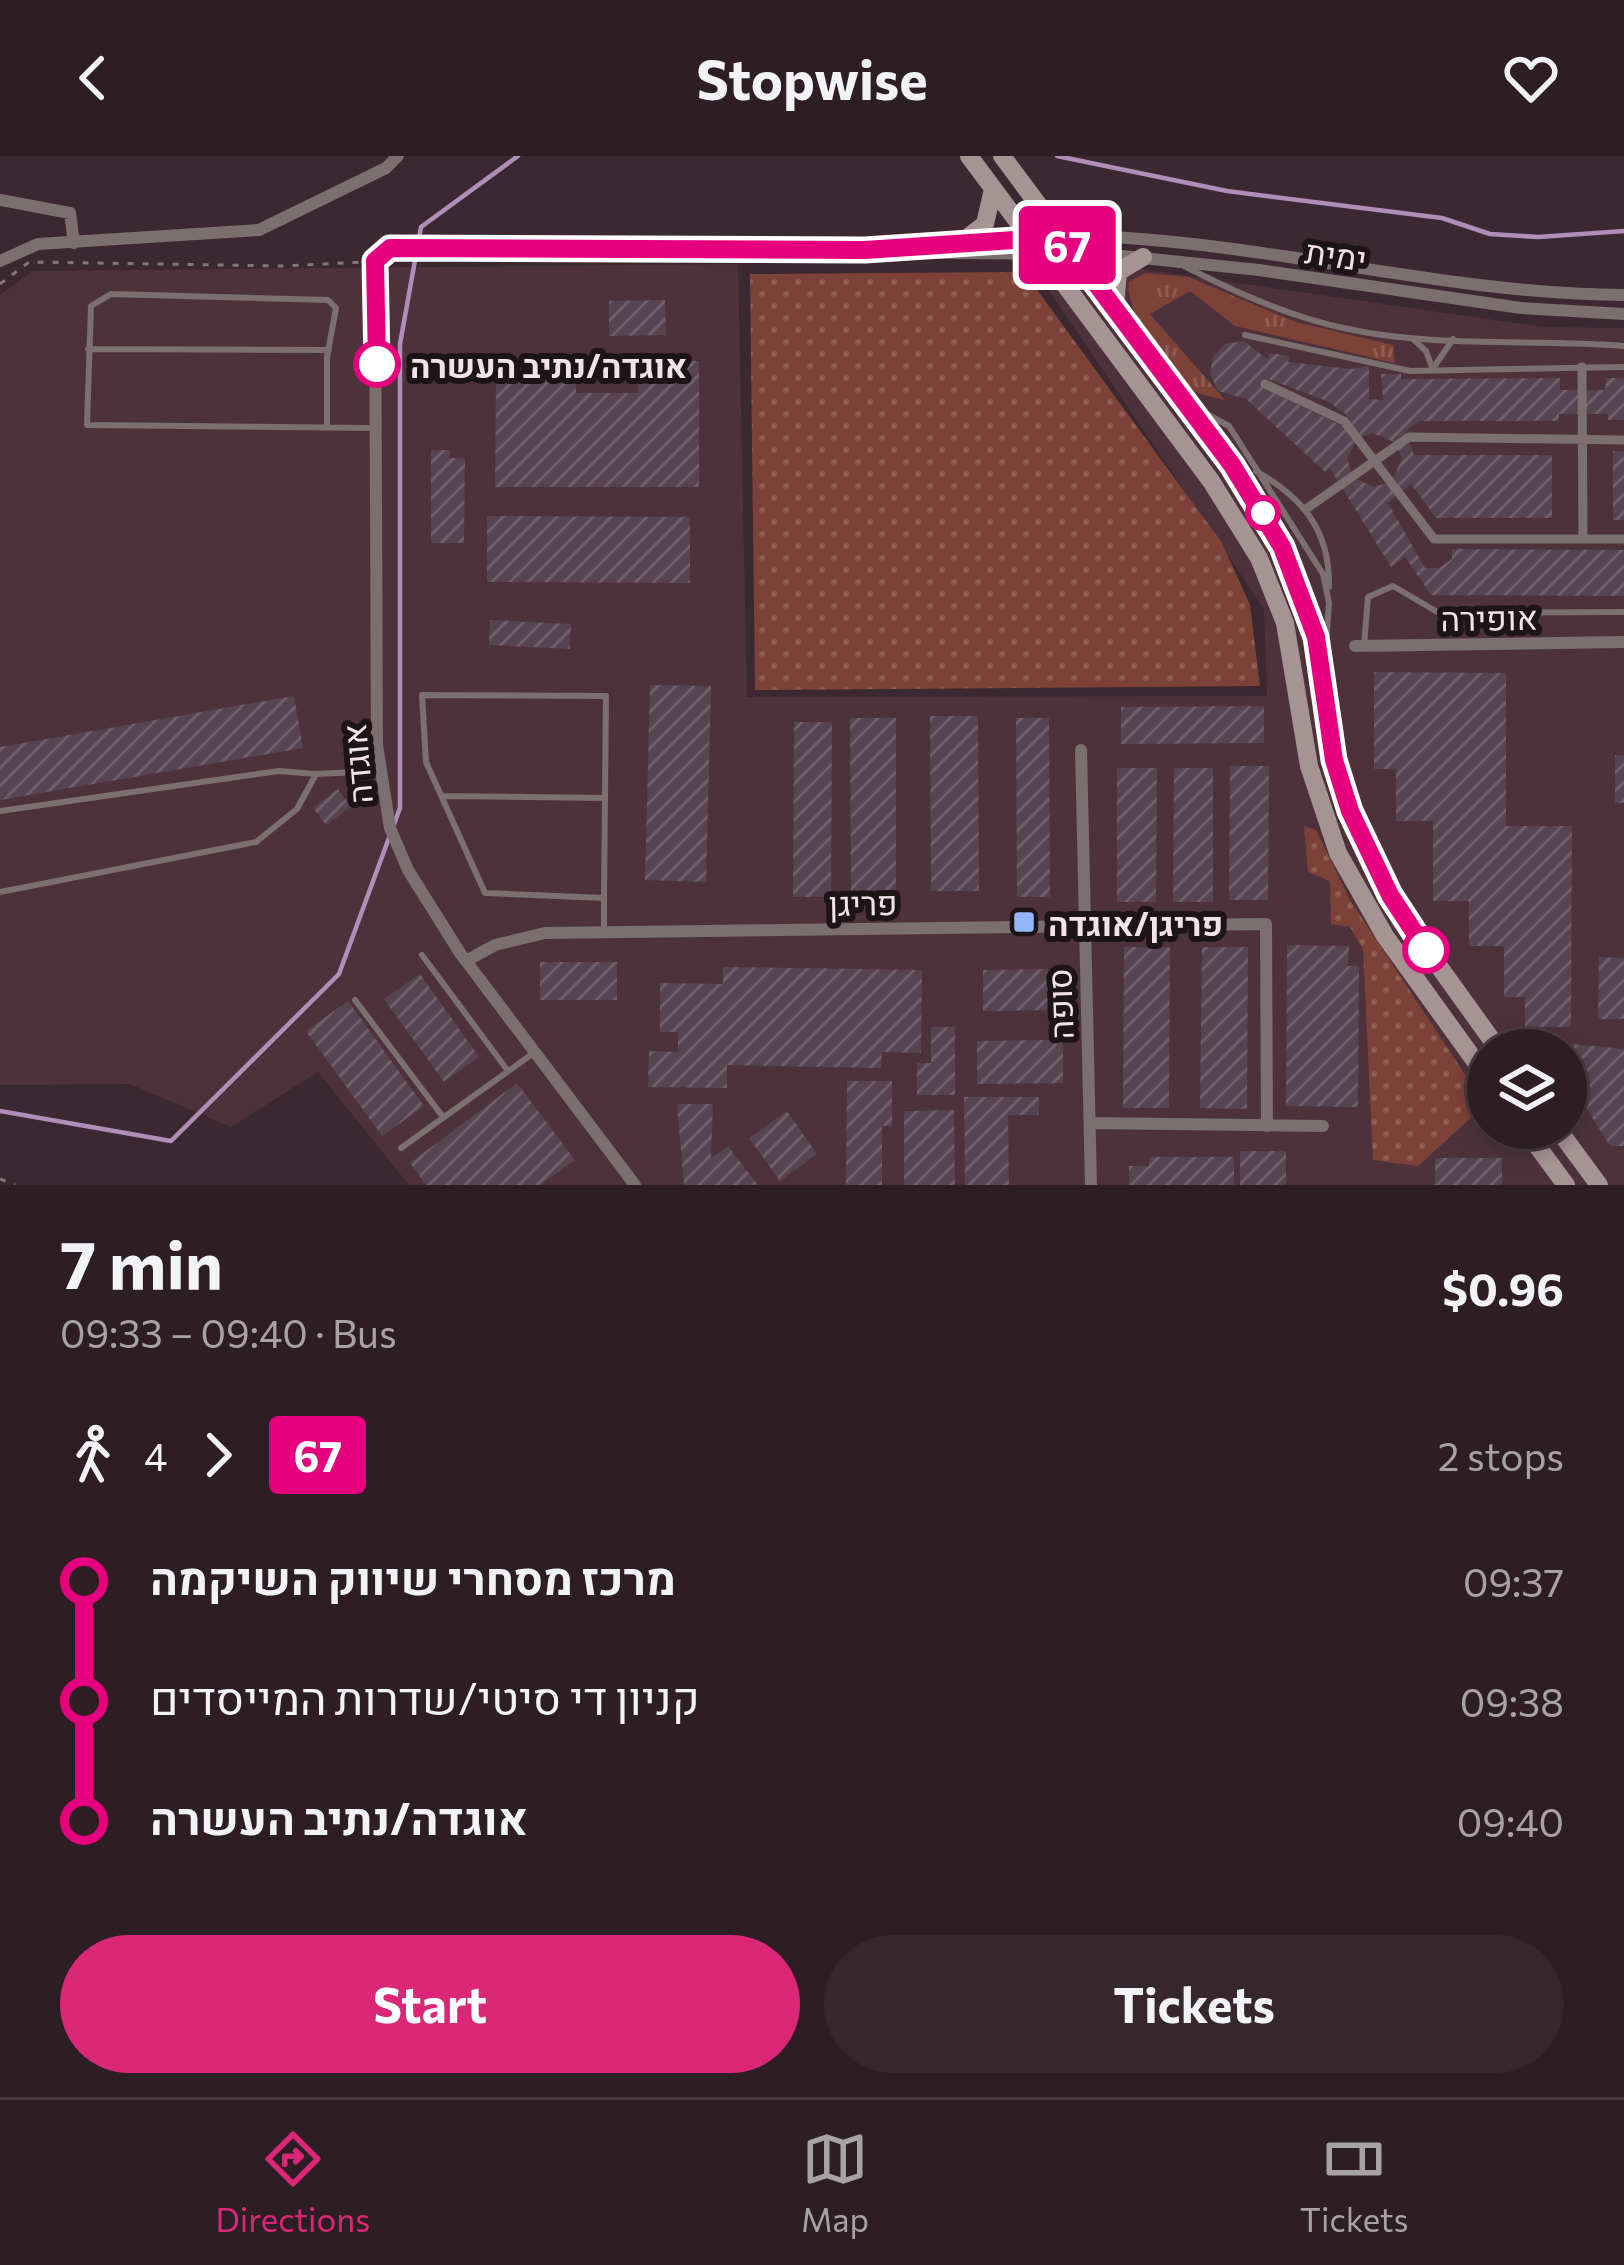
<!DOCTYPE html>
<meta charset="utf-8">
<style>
body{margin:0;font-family:Commissioner,Heebo,sans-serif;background:#35272c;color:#f1f3f6;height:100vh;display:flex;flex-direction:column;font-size:45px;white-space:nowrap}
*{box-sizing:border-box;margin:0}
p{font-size:39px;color:#a7a2a6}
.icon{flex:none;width:66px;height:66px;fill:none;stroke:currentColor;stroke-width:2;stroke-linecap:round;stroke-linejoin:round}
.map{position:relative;height:1029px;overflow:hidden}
.side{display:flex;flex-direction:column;background:#2d1e24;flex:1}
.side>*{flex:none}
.badge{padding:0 24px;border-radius:9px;font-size:42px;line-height:78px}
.buttons{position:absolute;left:1467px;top:873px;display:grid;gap:24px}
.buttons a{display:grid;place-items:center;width:120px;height:120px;border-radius:50%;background:#2d1e24;box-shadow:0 6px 18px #0003,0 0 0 3px #483c41;font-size:60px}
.map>.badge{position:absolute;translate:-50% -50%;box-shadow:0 0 0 6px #fff}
.legs{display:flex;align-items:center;gap:18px;height:132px;padding:0 60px;font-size:39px}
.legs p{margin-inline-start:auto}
.summary{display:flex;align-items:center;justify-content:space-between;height:204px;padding:0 60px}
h1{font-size:66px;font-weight:700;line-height:90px}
.button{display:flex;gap:24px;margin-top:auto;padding:24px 60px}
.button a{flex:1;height:138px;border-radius:72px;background:#db2777;color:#fff;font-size:48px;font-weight:700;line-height:138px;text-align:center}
.button a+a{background:#35272c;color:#f1f3f6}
ul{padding:0 60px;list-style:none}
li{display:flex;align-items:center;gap:42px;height:120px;font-size:45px}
li i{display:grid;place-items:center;width:18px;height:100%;margin:0 15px;background:currentColor}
li i::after{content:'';width:30px;height:30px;margin:-15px;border:9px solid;border-radius:50%;background:#2d1e24}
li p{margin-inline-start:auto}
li:first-child i{background:linear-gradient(#0000 50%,currentColor 0)}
li:last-child i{background:linear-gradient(currentColor 50%,#0000 0)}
header{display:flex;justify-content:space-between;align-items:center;height:156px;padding:0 60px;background:#2d1e24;font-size:54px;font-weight:700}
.tabs{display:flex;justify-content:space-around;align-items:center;height:168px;border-top:3px solid #483c41;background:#2d1e24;font-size:33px;color:#a7a2a6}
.tabs a{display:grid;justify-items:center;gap:6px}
.tabs .active{color:#db2777}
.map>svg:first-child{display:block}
.built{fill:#4d323c;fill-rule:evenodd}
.grass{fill:url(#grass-dots)}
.park{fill:url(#park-tufts)}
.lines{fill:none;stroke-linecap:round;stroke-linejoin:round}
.stream{stroke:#b18eb7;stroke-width:4.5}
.building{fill:url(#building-hatch);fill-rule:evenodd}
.path{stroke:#86757b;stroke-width:3;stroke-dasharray:6 9;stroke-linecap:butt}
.service{stroke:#7b6f70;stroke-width:6}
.pedestrian{stroke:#7b6f70;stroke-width:9}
.minor{stroke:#7b6f70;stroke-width:12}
.secondary{stroke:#a69394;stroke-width:18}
.line-1-casing{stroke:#fff;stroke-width:27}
.line-1{stroke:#e6007e;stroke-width:18}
.stop-1-dot{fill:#fff;stroke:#e6007e;stroke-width:6}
.poi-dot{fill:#92b7fd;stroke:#1d1417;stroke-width:4.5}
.labels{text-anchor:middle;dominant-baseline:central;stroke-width:12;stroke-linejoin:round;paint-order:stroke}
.street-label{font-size:33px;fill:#f1e3e7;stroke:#1d1417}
.stop-label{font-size:33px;font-weight:bold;fill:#f1e3e7;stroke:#1d1417;text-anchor:start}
.poi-label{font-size:33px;font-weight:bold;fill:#f1e3e7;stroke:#1d1417;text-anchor:start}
</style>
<header><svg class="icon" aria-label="back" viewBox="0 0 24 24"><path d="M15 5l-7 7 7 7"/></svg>Stopwise<svg class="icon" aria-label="heart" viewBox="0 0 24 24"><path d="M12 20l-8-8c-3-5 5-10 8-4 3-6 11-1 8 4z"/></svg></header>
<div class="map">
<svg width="1624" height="1029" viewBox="0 0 1624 1029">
<defs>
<pattern id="grass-dots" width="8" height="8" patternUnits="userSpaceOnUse" patternTransform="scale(3)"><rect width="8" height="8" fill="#7d4237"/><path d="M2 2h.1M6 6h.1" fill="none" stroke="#905d54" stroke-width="1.8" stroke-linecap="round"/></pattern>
<pattern id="park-tufts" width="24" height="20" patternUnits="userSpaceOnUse" patternTransform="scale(3)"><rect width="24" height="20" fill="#7d4237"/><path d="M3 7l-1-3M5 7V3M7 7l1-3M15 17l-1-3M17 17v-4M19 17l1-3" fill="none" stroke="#905d54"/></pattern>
<pattern id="building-hatch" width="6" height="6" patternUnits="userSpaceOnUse" patternTransform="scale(3)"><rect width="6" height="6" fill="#564451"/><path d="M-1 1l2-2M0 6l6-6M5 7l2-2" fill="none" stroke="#6f5f6a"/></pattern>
</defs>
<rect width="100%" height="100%" fill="#3c2830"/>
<path class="built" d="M738 108 747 541 1267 540 1264 453 1042 124 1140 113 1544 171 1624 172V1029H409L318 916 231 971 130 928 0 929V139L33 115ZM1488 894H1566V972H1488Z"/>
<path class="grass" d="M1024 116 1222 387 1250 449 1260 530 755 534 750 118Z
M1304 670 1316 674 1350 744 1485 949 1418 1010 1373 1004 1363 793 1350 771 1331 768 1330 725 1308 716Z"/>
<path class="park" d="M1145 117 1188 121 1296 166 1393 189 1395 207 1235 170 1190 135 1150 158 1225 244C1213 241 1199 239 1188 232 1165 218 1124 152 1129 126Z"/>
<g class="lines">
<path class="stream" d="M1057 0 1227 35 1442 62 1490 78 1538 81 1624 75
M394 668 400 652V188L421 71 518 0
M0 955 171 985 339 818 390 679"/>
</g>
<path class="building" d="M665 144 666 179 609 180V145Z
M1244 185 1267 203 1270 197 1289 200 1288 206 1351 213 1369 210V243L1383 244 1381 218H1401V223L1560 222V234H1605L1606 222H1624V264H1608V258H1559V265H1419L1405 275 1414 299H1552V362H1436L1411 328 1388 347 1425 412H1439L1452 403V393L1624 394V440L1431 439 1405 401 1391 411 1330 312 1325 316 1246 243 1218 235 1210 218 1213 201 1225 188ZM1268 223 1327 245 1347 259 1342 270 1263 232ZM1373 277 1396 287 1402 303 1391 326 1374 331 1354 322 1347 302 1358 282Z
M638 205H699V331H495L496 222H576V237H638Z
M431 294H450V302H465L464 387H431Z
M1613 295H1624V364H1613Z
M487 360 690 361V427L487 426Z
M490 464 571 468 570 493 489 489Z
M1374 516 1506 517V670H1572L1571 871H1525V841H1504V790H1469V745H1433V665H1396V613H1374Z
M650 529 711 530 706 726 645 724Z
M294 540 303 592 0 644V591Z
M1264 550V587L1121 588V551Z
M930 560H978L979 735H931Z
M850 562H896V734L851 735Z
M1016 562H1049L1050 741H1017Z
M794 566H832L831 741H793Z
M1615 599H1624V647H1615Z
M1230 610H1269L1268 744H1229Z
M1117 612H1157L1156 746H1117Z
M1174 612H1213V746H1173Z
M338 633 351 651 326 669 313 652Z
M1287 789 1349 790 1348 810H1359L1358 951 1286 950Z
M1124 791H1170L1169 952H1123Z
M1202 791H1248L1247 953 1200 952Z
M1599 801 1624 802V863H1598Z
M540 806H617V844H540Z
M723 811 922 814 921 897 882 896 881 912 727 909V932L648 931 649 895 678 896V876H660V827L723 828Z
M1055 813 1056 854 983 855V814Z
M420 818 479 901 444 926 384 843Z
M348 845 424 950 382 980 306 875Z
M931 871H955V939H917V907H931Z
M1063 884V927L977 928V885Z
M1563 887 1624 893V990H1610L1566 920Z
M847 925H892V970H882V1029H846Z
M517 927 575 1004 540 1029H426L410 1007Z
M964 941H1039V959H1008L1009 1029H965Z
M677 948H713L711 1002 728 990 758 1029H684Z
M954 954 955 1029H904V955Z
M787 955 817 998 780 1025 749 982Z
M1240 995H1286V1029H1240Z
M1149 1001H1234V1029H1129V1010H1149Z
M1435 1002H1502V1029H1435Z"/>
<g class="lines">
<path class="path" d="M0 128 29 106 284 110 362 106
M0 1023 15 1029"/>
<path class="service" d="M1184 110C1237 137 1290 161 1348 173 1437 192 1533 183 1624 190
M1245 179 1410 215 1624 211
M1413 183 1426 195 1433 214
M88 193 329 194
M1434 211 1453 183
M1201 255 1229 270 1323 418 1329 447 1325 502
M327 270V201L336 152 328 144 111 138 91 150 87 269 372 272
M1256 315C1303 342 1330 374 1329 431
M1364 490 1368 441 1393 430 1439 457 1624 456
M442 640 605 642
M0 655 279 615 316 618
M0 736 256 686 297 653 316 618 379 615
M604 773V742L606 540 422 539 426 606 485 737 604 742
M422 799 508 915
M355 844 443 961
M401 992 535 896"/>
<path class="pedestrian" d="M1582 211 1583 383
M1265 228 1344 265 1434 383H1624
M1306 353 1409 281 1624 284"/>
<path class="minor" d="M0 44 70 57 74 87
M937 89C1167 52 1395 138 1624 139
M0 105 38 88 259 74 386 12 398 0
M1355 490 1624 486
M1081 594 1091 1029
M466 805 495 789 545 777 1266 768 1267 970
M1090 967 1323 970
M635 1029 460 797 408 714 390 672 377 589 375 105 390 93 1103 98 1259 114 1521 152 1624 158"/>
<path class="secondary" d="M969 0 1211 325 1259 402 1285 467 1309 610 1338 697 1385 780 1488 923
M1002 0 1232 309 1282 391 1310 459 1335 604 1362 687 1407 766 1499 894
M963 85 985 68 993 33
M1115 150 1118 116 1143 101
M1524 972 1566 1029
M1557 972 1599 1029"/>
</g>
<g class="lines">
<defs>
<path id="line-1" d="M377 208 375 105 390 92 865 94 1061 81 1232 309 1282 391 1316 481 1334 604 1350 655 1390 739 1426 794"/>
</defs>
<use href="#line-1" class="line-1-casing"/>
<use href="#line-1" class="line-1"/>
</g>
<g class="stop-1-dot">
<circle cx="377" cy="208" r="21"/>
<circle cx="1263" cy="357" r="15"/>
<circle cx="1426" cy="794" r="21"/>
</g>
<rect class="poi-dot" x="1012" y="754" width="24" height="24" rx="6"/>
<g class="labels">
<g class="street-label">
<text transform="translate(1336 98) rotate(8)">ימית</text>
<text transform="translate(1489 461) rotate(-1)">אופירה</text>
<text transform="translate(356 608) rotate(-95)">אוגדה</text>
<text transform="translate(863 746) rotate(-1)">פריגן</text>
<text transform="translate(1059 848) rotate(-92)">סופה</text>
</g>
<g class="stop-label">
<text x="410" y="208">אוגדה/נתיב העשרה</text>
</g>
<g class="poi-label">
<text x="1048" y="766">פריגן/אוגדה</text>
</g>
</g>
</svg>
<div class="buttons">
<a><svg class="icon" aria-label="layers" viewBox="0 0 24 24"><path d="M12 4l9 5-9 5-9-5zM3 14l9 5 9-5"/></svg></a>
</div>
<b class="badge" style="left:1067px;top:89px;background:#e6007e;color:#fff">67</b>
</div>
<section class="side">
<div class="summary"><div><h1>7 min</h1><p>09:33 – 09:40 · Bus</p></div><b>$0.96</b></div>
<div class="legs"><svg class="icon" aria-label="walk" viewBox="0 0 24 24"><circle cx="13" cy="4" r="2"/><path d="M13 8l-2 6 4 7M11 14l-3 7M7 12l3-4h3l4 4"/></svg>4<svg class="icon" aria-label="forward" viewBox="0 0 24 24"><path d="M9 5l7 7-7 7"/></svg><b class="badge" style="background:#e6007e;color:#fff">67</b><p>2 stops</p></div>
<ul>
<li><i style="color:#e6007e"></i><b>מרכז מסחרי שיווק השיקמה</b><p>09:37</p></li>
<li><i style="color:#e6007e"></i><span>קניון די סיטי/שדרות המייסדים</span><p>09:38</p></li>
<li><i style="color:#e6007e"></i><b>אוגדה/נתיב העשרה</b><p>09:40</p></li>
</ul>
<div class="button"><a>Start</a><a>Tickets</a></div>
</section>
<nav class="tabs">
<a class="active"><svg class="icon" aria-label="directions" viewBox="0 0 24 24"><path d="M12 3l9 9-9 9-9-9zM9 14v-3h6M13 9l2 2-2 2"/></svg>Directions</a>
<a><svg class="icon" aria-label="map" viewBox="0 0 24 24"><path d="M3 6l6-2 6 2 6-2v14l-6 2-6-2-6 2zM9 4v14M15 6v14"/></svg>Map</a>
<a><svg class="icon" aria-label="tickets" viewBox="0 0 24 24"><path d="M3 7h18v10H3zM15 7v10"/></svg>Tickets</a>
</nav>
